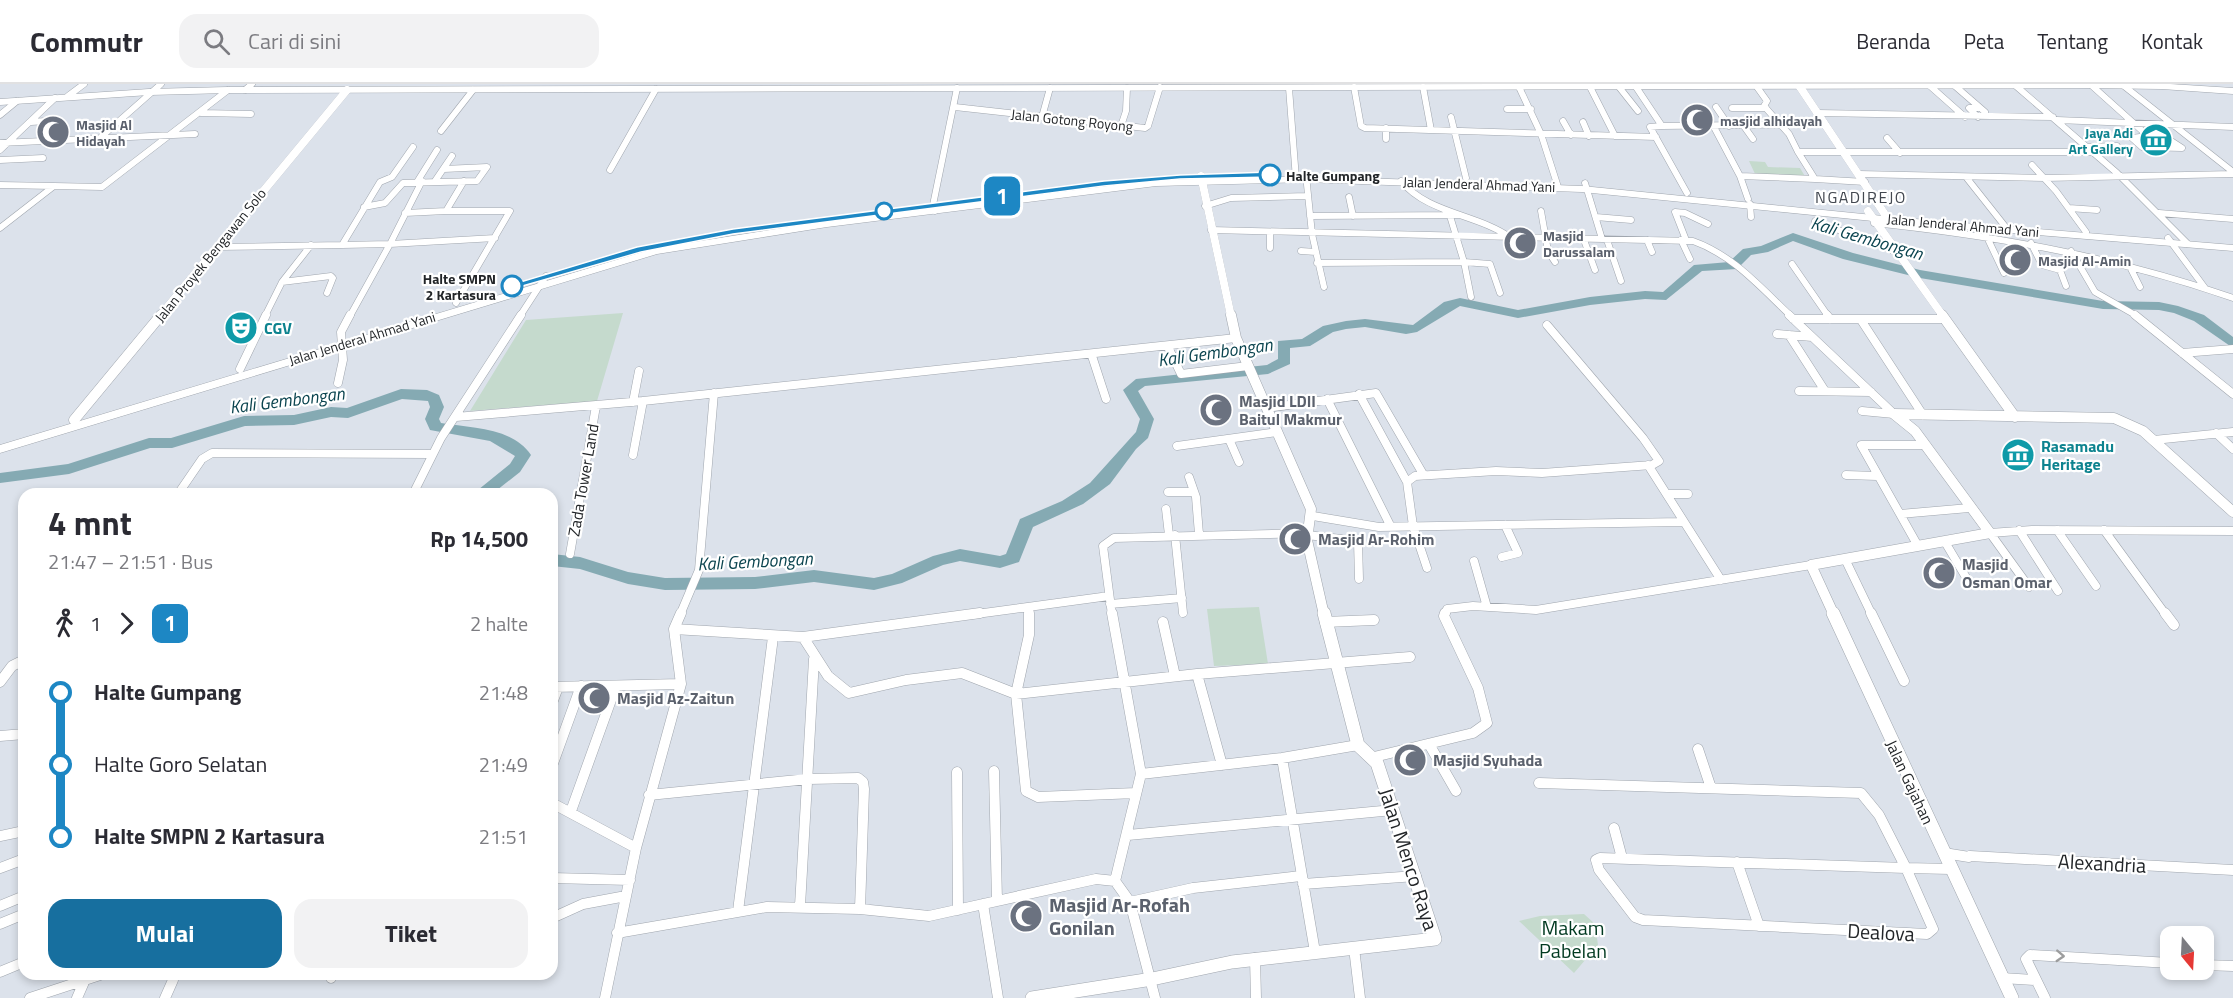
<!DOCTYPE html>
<html lang="id">
<meta charset="utf-8">
<style>
body{margin:0;font-family:"Titillium Web",sans-serif;background:#f2f2f3;color:#2b2b33;height:100vh;display:flex;flex-direction:column;font-size:22px;white-space:nowrap}
*{box-sizing:border-box;margin:0}
p{font-size:20px;color:#7c7c81}
.icon{flex:none;width:33px;height:33px;fill:none;stroke:currentColor;stroke-width:2;stroke-linecap:round;stroke-linejoin:round}
.map{position:relative;flex:1;overflow:hidden}
.panel{position:absolute;left:18px;top:404px;width:540px;height:492px;display:flex;flex-direction:column;background:#fff;border-radius:18px;box-shadow:0 3px 9px #0003}
.panel>*{flex:none}
.badge{padding:0 12px;border-radius:9px;font-size:21px;line-height:39px}
.needle{width:39px;rotate:162deg}
.controls{position:absolute;left:2160px;top:842px;display:grid;gap:12px}
.controls a{display:grid;place-items:center;width:54px;height:54px;border-radius:12px;background:#fff;box-shadow:0 3px 9px #0003;font-size:30px}
.map>.badge{position:absolute;translate:-50% -50%;box-shadow:0 0 0 3px #fff}
.legs{display:flex;align-items:center;gap:9px;height:66px;padding:0 30px;font-size:20px}
.legs p{margin-inline-start:auto}
.headline{display:flex;align-items:center;justify-content:space-between;height:102px;padding:0 30px}
h1{font-size:33px;font-weight:700;line-height:45px}
.button{display:flex;gap:12px;margin-top:auto;padding:12px 30px}
.button a{flex:1;height:69px;border-radius:18px;background:#176f9f;color:#fff;font-size:24px;font-weight:700;line-height:69px;text-align:center}
.button a+a{background:#f2f2f3;color:#2b2b33}
ul{padding:0 30px;list-style:none}
li{display:flex;align-items:center;gap:21px;height:72px;font-size:22px}
li i{display:grid;place-items:center;width:9px;height:100%;margin:0 8px;background:currentColor}
li i::after{content:'';width:15px;height:15px;margin:-8px;border:4px solid;border-radius:50%;background:#fff}
li p{margin-inline-start:auto}
li:first-child i{background:linear-gradient(#0000 50%,currentColor 0)}
li:last-child i{background:linear-gradient(currentColor 50%,#0000 0)}
header{display:flex;align-items:center;gap:36px;box-sizing:border-box;height:84px;padding:0 30px;background:#fff;border-bottom:2px solid #e1e1e2}
header strong{font-size:28px}
nav{display:flex;gap:33px;margin-inline-start:auto;font-size:21px}
.search{width:420px;height:54px;background:#f2f2f3;display:flex;align-items:center;gap:15px;box-sizing:border-box;padding:0 21px;border-radius:18px;color:#7c7c81;font-size:22px}
.map>svg:first-child{display:block}
.green{fill:#c5dacd}
.lines{fill:none;stroke-linecap:round;stroke-linejoin:round}
.river{fill:#85aab3;fill-rule:evenodd}
.minor-far2-casing{stroke:#a0a6ae;stroke-width:7}
.minor-far1-casing{stroke:#a0a6ae;stroke-width:9}
.minor-casing{stroke:#a0a6ae;stroke-width:11}
.tertiary-far2-casing{stroke:#a0a6ae;stroke-width:8}
.tertiary-far1-casing{stroke:#a0a6ae;stroke-width:11}
.tertiary-casing{stroke:#a0a6ae;stroke-width:14}
.primary-casing{stroke:#a0a6ae;stroke-width:1}
.trunk-casing{stroke:#a0a6ae;stroke-width:1}
.minor-far2{stroke:#fff;stroke-width:6}
.minor-far1{stroke:#fff;stroke-width:8}
.minor{stroke:#fff;stroke-width:10}
.tertiary-far2{stroke:#fff;stroke-width:8}
.tertiary-far1{stroke:#fff;stroke-width:10}
.tertiary{stroke:#fff;stroke-width:13}
.primary{fill:#fff;fill-rule:evenodd}
.trunk{fill:#fff;fill-rule:evenodd}
.oneway{stroke:#9c9d9e}
.line-1{fill:#1d87c4;stroke:#fff;stroke-width:1.5}
.stop-1-dot{fill:#fff;stroke:#1d87c4;stroke-width:3}
.labels{text-anchor:middle;dominant-baseline:central;stroke-width:4.5;stroke-linejoin:round;paint-order:stroke}
.far-street-label{font-size:14px;fill:#222528;stroke:#fff}
.far-worship-label{font-size:14px;font-weight:bold;fill:#5b616d;stroke:#fff;text-anchor:start}
.far-culture-label{font-size:14px;font-weight:bold;fill:#0d838f;stroke:#fff;text-anchor:end}
.far-stop-label{font-size:14px;font-weight:bold;fill:#222528;stroke:#fff;text-anchor:start}
.far-quarter-label{font-size:16px;letter-spacing:1.5px;fill:#434850;stroke:#fff}
.culture-label{font-size:16px;font-weight:bold;fill:#0d838f;stroke:#fff;text-anchor:start}
.worship-label{font-size:16px;font-weight:bold;fill:#5b616d;stroke:#fff;text-anchor:start}
.street-label{font-size:16px;fill:#222528;stroke:#fff}
.water-label{font-size:18px;font-style:italic;fill:#0b444f;stroke:#fff}
.near-street-label{font-size:20px;fill:#222528;stroke:#fff}
.near-worship-label{font-size:20px;font-weight:bold;fill:#5b616d;stroke:#fff;text-anchor:start}
.near-park-label{font-size:20px;fill:#003920;stroke:#fff}
</style>
<header>
<strong>Commutr</strong>
<div class="search"><svg class="icon" aria-label="search" viewBox="0 0 24 24"><circle cx="10" cy="10" r="6"/><path d="M15 15l6 6"/></svg>Cari di sini</div>
<nav><a>Beranda</a><a>Peta</a><a>Tentang</a><a>Kontak</a></nav>
</header>
<div class="map">
<svg width="2233" height="914" viewBox="0 0 2233 914">
<rect width="100%" height="100%" fill="#dce2eb"/>
<path class="green" d="M1749 77 1765 78 1768 83 1800 84 1806 94 1756 92Z
M623 229 597 317 470 327 526 236Z
M1259 523 1268 580 1214 582 1207 525Z
M1584 830 1595 840 1598 861 1574 889 1519 837 1540 832Z"/>
<g class="lines">
<path class="river" d="M1793 149 1853 169 1920 186 2103 217 2159 218 2178 222 2204 231 2233 253V264L2194 237 2174 229 2159 226 2103 225 1920 194 1843 175 1793 157 1768 168 1751 171 1737 185 1702 187 1666 216 1645 215 1590 221 1518 234 1460 222 1417 248 1406 250 1365 243 1346 245 1333 248 1310 262 1290 264V280L1268 290 1145 302 1138 307 1154 335 1148 354 1136 365 1110 400 1083 420 1033 443 1019 478 1000 484 960 477 943 481 902 499 874 506 814 498 755 505 665 506 628 500 580 485 552 482V470L580 473 628 488 665 494 755 493 814 486 874 494 892 490 933 472 960 465 1000 472 1006 470 1020 435 1062 417 1090 399 1136 348 1140 335 1123 306 1136 295 1267 281 1278 275V257L1302 255 1323 242 1346 237 1365 235 1413 241 1444 218 1460 214 1518 226 1590 213 1645 207 1663 208 1694 181 1729 178 1743 165 1761 162Z
M401 305 427 306 439 311 444 323 439 335 441 339C471 344 512 343 531 371L520 388 492 410H473L510 380 515 372 490 357 430 346 425 335 430 323 428 317 402 315 348 334 331 333 294 341 245 342 172 364H150L69 390 0 399V389L68 380 149 354H171L244 332 294 331 331 323 347 324Z"/>
<defs>
<path id="minor-far2" d="M2090 0 2148 52
M1930 2 1965 33
M1955 2 1985 28
M2016 2 2117 89 2188 160
M2124 2 2233 88
M1354 3 1361 42 1365 44 1656 53
M1423 3 1431 46
M1519 3 1541 50 1558 103
M1590 3 1615 52
M1619 3 1638 27
M1636 3 1662 42 1650 43 1687 109
M1757 3 1767 17 1764 22 1789 50 1798 68H2092
M1289 4 1296 95
M245 6 252 0
M68 12 84 0
M955 23 1145 44 1148 42 1160 3
M1716 23 1729 42
M1732 24H1766
M1507 25H1531
M201 29 251 30
M1818 29 2053 33
M0 31 17 17
M1042 33 1050 4
M1451 33 1466 94
M1978 33 1969 24H1980
M2057 36 2233 43
M1563 37 1571 51
M31 38 46 37
M1583 38 1589 52
M1743 41 1753 55
M1121 42 1126 27 1127 4
M1662 42 1825 40
M1714 43 1740 92
M1386 44V55
M441 47 473 6
M2148 52 2165 53 2182 64 2142 63 2132 54Z
M101 53 161 0
M1887 54 1900 69
M0 59 195 50
M2086 63 2117 62
M0 66 55 14
M0 76 43 74
M2032 81 2056 107 2086 148
M610 86 656 5
M1859 90 2045 94 2233 90
M1306 91 1312 150 1324 203
M1966 93 2004 141
M1815 95 1865 98
M435 97 452 72
M1401 97C1428 130 1478 130 1511 154
M417 98 437 66
M1585 99 1602 155
M0 101 54 102
M1349 113 1353 132
M1748 115 1740 92 1815 95 1798 68
M1750 120 1751 133
M1205 122 1231 114 1307 112
M364 123 385 119 403 99 477 97 487 83 444 85
M2069 124 2097 126
M935 127 933 121 957 4
M1541 127 1548 167 1555 178
M405 129 446 127
M2159 129 2233 135
M1310 132 1458 131
M1596 133 1631 136
M1815 137 1896 168
M1874 139C1997 152 2116 173 2233 214
M0 144 54 102 102 103 228 6
M1211 146 1693 157C1733 171 1761 204 1791 232
M1270 149V164
M1986 151 2004 189
M2168 154 2205 204
M1584 156 1595 186
M1607 156 1621 197
M1647 156 1652 168
M1681 156 1690 175
M1686 156 1675 128 1685 129 1708 140
M2031 159 2042 181 2060 186 2066 202
M311 161 282 198 331 192 333 194 327 209
M342 161 390 160 422 97
M217 163 342 161 380 98 392 93 413 63
M1301 167 1316 168
M2071 167 2095 208 2137 232
M1317 179 1464 178 1450 132
M1792 180 1828 232
M2129 181 2140 203
M1471 213 1464 178 1490 180 1500 209
M456 219 510 127H446L464 97
M265 232 282 198
M350 232 390 160 495 154
M520 232 546 192"/>
<path id="minor-far1" d="M1789 231 1894 330
M1827 231 1830 235
M2135 231 2233 310
M1793 235H1944
M1861 236 1923 331
M1777 250 1812 253
M1789 251 1825 307
M1168 263 1181 290 1248 282
M2182 269 2233 265
M1092 272 1106 315
M240 285 266 231
M338 299 343 276 341 248 350 231
M1799 307 1871 308
M1359 310 1407 398
M1327 315 1391 443
M633 318 639 287
M1267 324 1376 309 1423 390
M1862 327 1894 330
M456 333 643 317 1236 254
M2216 349 2233 365
M1229 355 1239 378
M2154 356 2233 348
M1177 362 1277 348
M633 371 643 317
M1648 381 1721 496
M1846 391 1877 392
M1189 393 1196 413 1199 450
M1168 408H1192
M178 410 202 375 212 369 432 370
M413 410 441 354 521 231
M1667 410H1688
M1166 425 1169 451
M1900 430 1969 424
M1313 432 1379 443 1683 438
M2019 446 2058 507
M2057 446 2096 502
M2104 446 2166 531
M1990 449 2032 446 2233 447
M1990 449 2029 503
M1175 451 1183 529
M1307 451 1358 457 1359 495
M1945 458 1970 500
M1918 462 1861 361H1924
M570 470 596 322
M1502 473 1518 469 1505 441
M1845 475 1872 531
M1474 477 1487 523
M1427 484 1413 442 1407 398 1415 392 1496 387 1542 389 1652 381 1659 377 1643 354 1547 241
M1110 520 1182 514
M1029 523V531
M680 531 699 486 714 309
M969 531 1109 512
M1112 531 1103 462 1114 454 1307 449
M1445 531 1447 525 1473 522 1536 526 1811 481"/>
<path id="minor" d="M1029 529V551L1016 610 1197 590 1410 573
M1112 529 1141 690 1115 797 1130 818 1155 914
M1871 529 1904 597
M2165 529 2174 541
M1163 538 1175 592
M1325 538 1374 536
M674 545 803 553 980 529
M803 553 828 592 849 609 906 596 962 589 1016 610 1026 707 1038 713 1136 709
M1197 590 1222 681
M0 598 12 582 24 576
M552 603 681 600
M552 619 558 603
M0 652 24 650
M1429 660 1456 707
M1698 665 1711 704
M1374 673 1473 649 1487 639 1478 604 1444 532 1445 529
M1282 674 1315 868
M552 682 581 602
M994 687 997 817
M957 688 958 826
M1141 690 1282 674 1358 661
M1539 699 1861 709 1879 731 1906 784
M649 711 808 695 858 694 863 698 864 705 860 825
M552 719 636 764 605 914
M571 727 616 602
M1614 744 1622 774
M1128 751 1393 726
M0 752 24 747
M636 764 681 600 674 545 681 529
M1944 769 1969 773
M1970 772 2233 786
M1600 774 1906 784 1933 845 1927 850 1643 836 1635 833 1599 786 1596 776Z
M1737 778 1759 842
M0 784 24 775
M1906 784 1951 785
M552 794 630 796
M1303 800 1416 792
M1130 818 1193 804 1301 792
M983 820 998 914
M0 822 24 812
M800 822 814 575
M738 827 773 553
M552 834 583 820 626 812
M0 840 24 830
M617 849 767 823 860 825 929 832 1096 795 1115 797
M1354 864 1360 914
M1255 874 1256 914
M2204 881 2233 882
M0 888 24 878
M185 890H221
M331 890V894
M2002 894 2035 896
M30 914 103 890
M77 914 84 898
M165 914 173 896
M2045 914 2026 875 2030 871 2170 879"/>
<path id="tertiary-far2" d="M1800 3 1888 135
M1201 92 1231 232
M1868 127 1943 232
M160 232 347 6"/>
<path id="tertiary-far1" d="M1231 231 1236 254 1311 425 1307 456 1324 531
M1942 231 2015 333
M1894 330 2114 334 2143 347 2233 428
M74 336 161 231
M1834 531 1811 481 1990 449 1915 347 1894 330"/>
<path id="tertiary" d="M1833 529 2012 914
M1032 914 1152 895 1232 878 1435 855 1377 679 1358 661 1324 529"/>
<path id="primary" d="M1498 0H2170L2233 4V10L2162 5 2092 4 228 9 149 11 0 21V15L149 5 228 3Z"/>
<path id="trunk" d="M1306 92 1582 102 1903 134 2233 161V167L1903 140 1582 108 1306 98 1156 102 827 143 657 170 0 369V361L656 164 827 137 1156 96Z"/>
</defs>
<use href="#minor-far2" class="minor-far2-casing"/>
<use href="#minor-far1" class="minor-far1-casing"/>
<use href="#minor" class="minor-casing"/>
<use href="#tertiary-far2" class="tertiary-far2-casing"/>
<use href="#tertiary-far1" class="tertiary-far1-casing"/>
<use href="#tertiary" class="tertiary-casing"/>
<use href="#primary" class="primary-casing"/>
<use href="#trunk" class="trunk-casing"/>
<use href="#minor-far2" class="minor-far2"/>
<use href="#minor-far1" class="minor-far1"/>
<use href="#minor" class="minor"/>
<use href="#tertiary-far2" class="tertiary-far2"/>
<use href="#tertiary-far1" class="tertiary-far1"/>
<use href="#tertiary" class="tertiary"/>
<use href="#primary" class="primary"/>
<use href="#trunk" class="trunk"/>
</g>
<defs><path id="oneway-chevron" d="M-2-3.5L2.5 0L-2 3.5" fill="none" stroke-width="1.6" stroke-linecap="round" stroke-linejoin="round" transform="scale(1.5)"/></defs>
<use class="oneway" href="#oneway-chevron" transform="translate(2060 872) rotate(3)"/>
<path class="line-1" d="M1270 88 1273 93 1180 95 1104 102 733 150 641 168 512 205 507 202 637 163 733 145 1104 97 1180 91Z"/>
<defs>
<symbol id="mosque-disc" viewBox="-11 -11 22 22"><circle r="9.5" fill="#6b7280" stroke="#fff"/><path d="M3.5-4.9A6 6 0 1 0 3.5 4.9A5 5 0 1 1 3.5-4.9Z" fill="#fff"/></symbol>
<symbol id="museum-disc" viewBox="-11 -11 22 22"><circle r="9.5" fill="#0f9aa8" stroke="#fff"/><path d="M0-6L6-3V-2H-6V-3ZM-5-1h2V3h-2ZM-1-1h2V3h-2ZM3-1h2V3H3ZM-6 4H6V6H-6Z" fill="#fff"/></symbol>
<symbol id="theatre-disc" viewBox="-11 -11 22 22"><circle r="9.5" fill="#0f9aa8" stroke="#fff"/><path d="M-5-5.5Q0-4 5-5.5V0Q5 5 0 6Q-5 5-5 0ZM-3.3-2.5H-1v1.5H-3.3ZM1-2.5H3.3v1.5H1ZM-2.8 1Q0 5.5 2.8 1Z" fill="#fff"/></symbol>
</defs>
<g fill-rule="evenodd">
<use href="#mosque-disc" x="1678" y="17" width="38" height="38"/>
<use href="#mosque-disc" x="34" y="29" width="38" height="38"/>
<use href="#museum-disc" x="2137" y="37" width="38" height="38"/>
<use href="#mosque-disc" x="1501" y="140" width="38" height="38"/>
<use href="#mosque-disc" x="1996" y="157" width="38" height="38"/>
<use href="#theatre-disc" x="222" y="225" width="38" height="38"/>
<use href="#mosque-disc" x="1197" y="307" width="38" height="38"/>
<use href="#museum-disc" x="1999" y="352" width="38" height="38"/>
<use href="#mosque-disc" x="1276" y="436" width="38" height="38"/>
<use href="#mosque-disc" x="1920" y="470" width="38" height="38"/>
<use href="#mosque-disc" x="575" y="595" width="38" height="38"/>
<use href="#mosque-disc" x="1391" y="657" width="38" height="38"/>
<use href="#mosque-disc" x="1007" y="813" width="38" height="38"/>
</g>
<g class="stop-1-dot">
<circle cx="1270" cy="91" r="10"/>
<circle cx="884" cy="127" r="8"/>
<circle cx="512" cy="202" r="10"/>
</g>
<g class="labels">
<g class="far-street-label">
<text transform="translate(1072 36) rotate(6)">Jalan Gotong Royong</text>
<text transform="translate(1479 100) rotate(2)">Jalan Jenderal Ahmad Yani</text>
<text transform="translate(1963 141) rotate(5)">Jalan Jenderal Ahmad Yani</text>
<text transform="translate(210 171) rotate(-51)">Jalan Proyek Bengawan Solo</text>
<text transform="translate(362 254) rotate(-17)">Jalan Jenderal Ahmad Yani</text>
</g>
<g class="far-worship-label">
<text x="1720" y="36">masjid alhidayah</text>
<text x="76" y="40">Masjid Al<tspan x="76" dy="16">Hidayah</tspan></text>
<text x="1543" y="151">Masjid<tspan x="1543" dy="16">Darussalam</tspan></text>
<text x="2038" y="176">Masjid Al-Amin</text>
</g>
<g class="far-culture-label">
<text x="2133" y="48">Jaya Adi<tspan x="2133" dy="16">Art Gallery</tspan></text>
</g>
<g class="far-stop-label">
<text x="1286" y="91">Halte Gumpang</text>
<text x="496" y="194" text-anchor="end">Halte SMPN<tspan x="496" dy="16">2 Kartasura</tspan></text>
</g>
<g class="far-quarter-label">
<text x="1861" y="113">NGADIREJO</text>
</g>
<g class="culture-label">
<text x="264" y="244">CGV</text>
<text x="2041" y="362">Rasamadu<tspan x="2041" dy="18">Heritage</tspan></text>
</g>
<g class="worship-label">
<text x="1239" y="317">Masjid LDII<tspan x="1239" dy="18">Baitul Makmur</tspan></text>
<text x="1318" y="455">Masjid Ar-Rohim</text>
<text x="1962" y="480">Masjid<tspan x="1962" dy="18">Osman Omar</tspan></text>
<text x="617" y="614">Masjid Az-Zaitun</text>
<text x="1433" y="676">Masjid Syuhada</text>
</g>
<g class="street-label">
<text transform="translate(583 396) rotate(-80)">Zada Tower Land</text>
<text transform="translate(1910 698) rotate(65)">Jalan Gajahan</text>
</g>
<g class="water-label">
<text transform="translate(1867 154) rotate(16)">Kali Gembongan</text>
<text transform="translate(1215 268) rotate(-8)">Kali Gembongan</text>
<text transform="translate(287 316) rotate(-7)">Kali Gembongan</text>
<text transform="translate(755 477) rotate(-3)">Kali Gembongan</text>
</g>
<g class="near-street-label">
<text transform="translate(1409 775) rotate(72)">Jalan Menco Raya</text>
<text transform="translate(2102 779) rotate(3)">Alexandria</text>
<text transform="translate(1881 848) rotate(3)">Dealova</text>
</g>
<g class="near-worship-label">
<text x="1049" y="820">Masjid Ar-Rofah<tspan x="1049" dy="23">Gonilan</tspan></text>
</g>
<g class="near-park-label">
<text x="1573" y="843">Makam<tspan x="1573" dy="23">Pabelan</tspan></text>
</g>
</g>
</svg>
<div class="controls">
<a><svg class="needle" viewBox="-14 -14 28 28"><path d="M0-13l5 13h-10z" fill="#e53935"/><path d="M0 13l5-13h-10z" fill="#7c7c81"/></svg></a>
</div>
<b class="badge" style="left:1002px;top:112px;background:#1d87c4;color:#fff">1</b>
<section class="panel">
<div class="headline"><div><h1>4 mnt</h1><p>21:47 – 21:51 · Bus</p></div><b>Rp 14,500</b></div>
<div class="legs"><svg class="icon" aria-label="walk" viewBox="0 0 24 24"><circle cx="13" cy="4" r="2"/><path d="M13 8l-2 6 4 7M11 14l-3 7M7 12l3-4h3l4 4"/></svg>1<svg class="icon" aria-label="forward" viewBox="0 0 24 24"><path d="M9 5l7 7-7 7"/></svg><b class="badge" style="background:#1d87c4;color:#fff">1</b><p>2 halte</p></div>
<ul>
<li><i style="color:#1d87c4"></i><b>Halte Gumpang</b><p>21:48</p></li>
<li><i style="color:#1d87c4"></i><span>Halte Goro Selatan</span><p>21:49</p></li>
<li><i style="color:#1d87c4"></i><b>Halte SMPN 2 Kartasura</b><p>21:51</p></li>
</ul>
<div class="button"><a>Mulai</a><a>Tiket</a></div>
</section>
</div>
